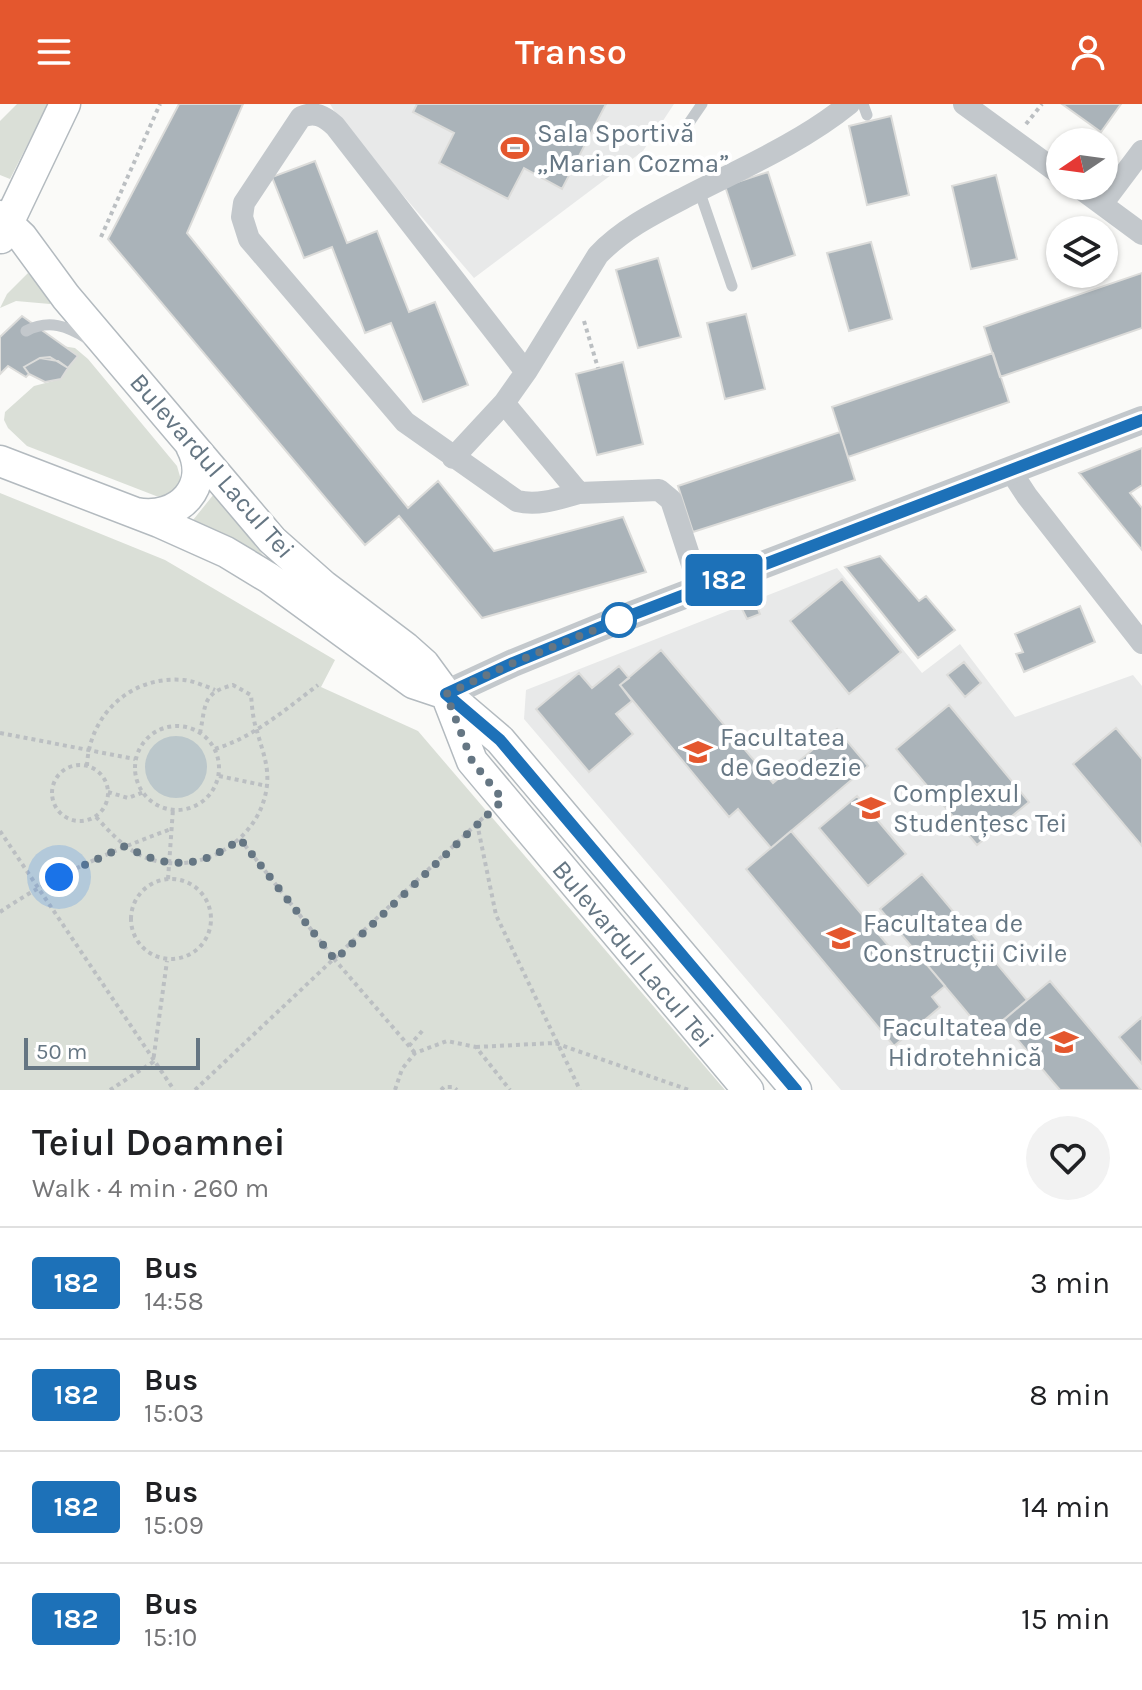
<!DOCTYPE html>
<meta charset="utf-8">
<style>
body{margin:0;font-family:Karla,sans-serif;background:#f2f2f2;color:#202124;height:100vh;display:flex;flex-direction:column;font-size:30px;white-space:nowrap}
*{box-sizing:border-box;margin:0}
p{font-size:26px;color:#757577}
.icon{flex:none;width:44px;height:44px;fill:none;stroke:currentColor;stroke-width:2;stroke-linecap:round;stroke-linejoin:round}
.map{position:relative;height:986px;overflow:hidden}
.panel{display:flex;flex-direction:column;background:#fff;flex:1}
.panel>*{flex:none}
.badge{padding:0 16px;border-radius:6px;font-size:28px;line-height:52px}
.needle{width:52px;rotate:257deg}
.controls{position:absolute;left:1046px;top:24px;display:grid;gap:16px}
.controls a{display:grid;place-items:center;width:72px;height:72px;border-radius:50%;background:#fff;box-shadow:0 2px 6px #0004;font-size:40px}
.scale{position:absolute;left:24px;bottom:20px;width:176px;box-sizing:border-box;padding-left:8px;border:4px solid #657683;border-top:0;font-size:22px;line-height:28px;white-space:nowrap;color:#657683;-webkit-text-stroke:6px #fff;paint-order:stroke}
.you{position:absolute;width:40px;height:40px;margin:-20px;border:6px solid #fff;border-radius:50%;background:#1a73e8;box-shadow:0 0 0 12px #1a73e833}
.map>.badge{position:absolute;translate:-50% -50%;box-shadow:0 0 0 4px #fff}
.round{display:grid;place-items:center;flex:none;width:84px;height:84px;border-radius:42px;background:#f2f2f2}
.summary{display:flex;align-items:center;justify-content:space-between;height:136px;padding:0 32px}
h1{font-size:38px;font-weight:600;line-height:60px}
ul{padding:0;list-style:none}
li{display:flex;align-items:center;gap:24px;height:112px;padding:0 32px;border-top:2px solid #e0e0e0}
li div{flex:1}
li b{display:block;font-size:30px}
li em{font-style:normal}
li .badge{min-width:88px;font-weight:700;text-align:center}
header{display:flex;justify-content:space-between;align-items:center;height:104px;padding:0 32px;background:#e4572e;color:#fff;font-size:36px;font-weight:600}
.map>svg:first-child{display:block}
.built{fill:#e8e9e9}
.green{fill:#dadfd7}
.water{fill:#bbc7cb}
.building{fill:#aab3b9;stroke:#dcdcda;stroke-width:2}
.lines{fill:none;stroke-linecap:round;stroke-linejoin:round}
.secondary-casing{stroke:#b3babf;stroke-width:33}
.path{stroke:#bbbfc2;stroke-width:4;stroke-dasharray:4 4;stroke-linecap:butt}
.service{stroke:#c3c8cc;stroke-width:11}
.minor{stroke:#c3c8cc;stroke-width:22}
.tertiary{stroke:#c3c8cc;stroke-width:28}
.secondary{stroke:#fff;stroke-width:30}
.line-casing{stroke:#fff;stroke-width:18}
.line{stroke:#1d71b8;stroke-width:12}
.walk{stroke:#657683;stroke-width:8;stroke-dasharray:0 14.4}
.stop-dot{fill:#fff;stroke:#1d71b8;stroke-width:4}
.labels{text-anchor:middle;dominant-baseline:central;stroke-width:8;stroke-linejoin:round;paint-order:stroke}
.poi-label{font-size:26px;fill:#657683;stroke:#fff;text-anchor:start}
.street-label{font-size:26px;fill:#657683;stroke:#fff}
</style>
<header><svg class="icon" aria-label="menu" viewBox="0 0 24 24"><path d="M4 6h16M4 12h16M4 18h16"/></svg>Transo<svg class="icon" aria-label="person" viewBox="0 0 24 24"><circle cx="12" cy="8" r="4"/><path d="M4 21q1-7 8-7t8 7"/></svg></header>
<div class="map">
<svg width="1142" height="986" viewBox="0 0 1142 986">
<rect width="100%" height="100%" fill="#fafaf8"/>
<path class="built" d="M330 0H674L643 47 474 174 342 20Z
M837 464 922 569 960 540 1015 613 1133 571 1142 582V986H841L524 615 526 586Z"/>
<path class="green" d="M17 0H48L10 75 0 71V17Z
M28 169 51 196 50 200 16 197 0 204 7 190Z
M62 242 75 244 88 255 177 362 181 376C177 387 169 393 156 392L27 342 8 324 4 316 5 308 34 282 61 275 69 263Z
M0 389 165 456 335 556 321 583 418 627 725 986H0Z
M214 390 274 465 189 421Z"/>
<path class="water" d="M145 663a31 31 0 1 1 62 0a31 31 0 1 1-62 0Z"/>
<path class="building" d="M179 0H243L187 129 408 404 438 377 494 447 623 413 646 468 482 514 399 412 365 441 108 135Z
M417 0H606L562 85 524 64 508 95 439 59 454 29 413 8Z
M1062 0H1121L1101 28Z
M891 12 909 91 867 101 849 22Z
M315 57 347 139 377 127 409 208 435 198 468 281 423 298 391 219 365 229 332 143 304 154 272 73Z
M768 68 795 151 752 165 725 82Z
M996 71 1017 155 971 165 952 82Z
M871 138 892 215 849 227 827 149Z
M658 154 681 233 638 244 616 166Z
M1142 169V224L1000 273 984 223Z
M746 210 765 285 725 295 707 219Z
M22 212 78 252 68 264 58 257 40 254 24 263 29 270 26 273 8 262 0 270V233Z
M993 249 1009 298 848 353 832 303Z
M50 253 68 264 61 275 45 278 29 270 24 263 40 254Z
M623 258 643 340 597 351 576 270Z
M840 328 855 376 693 428 678 382Z
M1142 344V381L1130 389 1142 404V446L1079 369Z
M880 452 919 497 926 492 955 526 918 554 845 463Z
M842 475 901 548 849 590 790 517Z
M754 495 760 510 747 515 740 501Z
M1080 502 1095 538 1024 568 1016 550 1023 548 1015 530Z
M661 546 773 679 837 625 868 662 771 744 738 705 729 713 620 581Z
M964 558 981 579 965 593 947 571Z
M619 562 629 574 620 581 632 597 616 610 633 630 589 668 536 605 579 569 592 584Z
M949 601 1029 698 977 741 896 645Z
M1116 624 1142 655V742L1073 660Z
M857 692 906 750 868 782 819 724Z
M791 727 898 853 911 842 945 882 932 893 940 903 894 942 746 765Z
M922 770 1027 896 986 931 880 805Z
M1050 877 1141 986H1060L1053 978 1002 917Z
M1142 913V960L1119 933Z"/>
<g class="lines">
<defs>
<path id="secondary" d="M0 112 22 133 66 193 272 436 324 482 406 544 424 560 446 590 500 636 796 986
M1 134 65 0
M0 357 159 418 226 448 269 474 413 579 446 590 472 657 748 986
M136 409C179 417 212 382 191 342"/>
</defs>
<use href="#secondary" class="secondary-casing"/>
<path class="path" d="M1026 20 1042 0
M101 133 160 0
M584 217 598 264
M135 664a42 42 0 1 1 84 0a42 42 0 1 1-84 0Z
M0 629 135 655
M215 645C254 633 286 605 318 581
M52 689a28 28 0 1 1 56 0a28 28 0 1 1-56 0Z
M87 662C89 610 132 571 184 576 194 577 205 582 215 586
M219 672 267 682
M108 688 128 694 144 688
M96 713C110 728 123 743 142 752 194 776 261 739 267 681 269 661 262 646 257 627 253 616 252 603 251 591L233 581C202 589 206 600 200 629
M477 719 496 811 580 986
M0 727 174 986
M240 735 335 856 415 949
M131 815a40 40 0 1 1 80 0a40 40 0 1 1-80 0Z
M168 775 173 705
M0 808C53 772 111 747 171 725
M409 942 423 926
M476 943 555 939 689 986
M110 986 153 958 167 857
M195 986 486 711
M395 986 402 965 415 949 447 937 476 943 510 986
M441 986 444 983H453L457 986"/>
<path class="service" d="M863 0 867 11
M680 32 702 0
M699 86 732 182
M26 227C49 215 67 222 88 235"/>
<path class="minor" d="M964 0 1060 70
M1077 82 1142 130
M1102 100 1142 47
M526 268 335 22C324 12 315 7 301 13L244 99 242 113 249 135 405 318 517 397C538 402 558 395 579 389
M504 299 579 389 659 386 671 396 700 485
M453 354 504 299 526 268 598 151C623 125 653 110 684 94 740 65 801 39 849 0
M1010 366 1027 392 1142 539"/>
<path class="tertiary" d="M446 590 513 559 616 517 1142 316"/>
<use href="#secondary" class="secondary"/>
</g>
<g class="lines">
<defs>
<path id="line" d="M796 986 500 636 446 590 513 559 616 517 1142 316"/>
</defs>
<use href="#line" class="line-casing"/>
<use href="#line" class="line"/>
<path class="walk" d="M59 773 125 742C168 766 200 765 240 735L335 856 503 696 472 657 446 590 513 559 619 516"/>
</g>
<defs>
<symbol id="stadium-bare" viewBox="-9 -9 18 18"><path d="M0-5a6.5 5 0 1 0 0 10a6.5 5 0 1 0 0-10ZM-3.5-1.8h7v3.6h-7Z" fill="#e4572e" stroke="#fff" stroke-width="2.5" paint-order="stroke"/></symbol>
<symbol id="university-bare" viewBox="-9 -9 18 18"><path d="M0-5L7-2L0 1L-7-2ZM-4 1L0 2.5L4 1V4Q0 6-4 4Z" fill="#e4572e" stroke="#fff" stroke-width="2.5" paint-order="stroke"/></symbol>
</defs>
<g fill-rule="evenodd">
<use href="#stadium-bare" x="495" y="24" width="40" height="40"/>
<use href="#university-bare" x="678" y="628" width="40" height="40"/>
<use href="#university-bare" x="851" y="684" width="40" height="40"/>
<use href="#university-bare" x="821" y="814" width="40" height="40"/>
<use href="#university-bare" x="1044" y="918" width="40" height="40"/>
</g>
<circle class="stop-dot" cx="619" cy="516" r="16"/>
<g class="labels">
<g class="poi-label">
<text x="537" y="29">Sala Sportivă<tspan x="537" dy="30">„Marian Cozma”</tspan></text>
<text x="720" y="633">Facultatea<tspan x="720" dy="30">de Geodezie</tspan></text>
<text x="893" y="689">Complexul<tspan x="893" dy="30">Studențesc Tei</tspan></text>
<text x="863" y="819">Facultatea de<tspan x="863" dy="30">Construcții Civile</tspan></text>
<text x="1042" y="923" text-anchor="end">Facultatea de<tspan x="1042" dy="30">Hidrotehnică</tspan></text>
</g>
<g class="street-label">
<text transform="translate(212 362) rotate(49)">Bulevardul Lacul Tei</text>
<text transform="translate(633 850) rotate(50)">Bulevardul Lacul Tei</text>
</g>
</g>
</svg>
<div class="controls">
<a><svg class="needle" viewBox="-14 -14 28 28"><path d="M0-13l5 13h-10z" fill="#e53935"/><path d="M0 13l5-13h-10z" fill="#757577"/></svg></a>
<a><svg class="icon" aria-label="layers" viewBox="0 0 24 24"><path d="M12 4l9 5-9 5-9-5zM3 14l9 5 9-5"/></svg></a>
</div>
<div class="scale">50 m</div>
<div class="you" style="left:59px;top:773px"></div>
<b class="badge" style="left:724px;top:476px;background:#1d71b8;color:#fff">182</b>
</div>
<section class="panel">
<div class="summary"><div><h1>Teiul Doamnei</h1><p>Walk · 4 min · 260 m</p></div><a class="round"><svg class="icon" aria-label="heart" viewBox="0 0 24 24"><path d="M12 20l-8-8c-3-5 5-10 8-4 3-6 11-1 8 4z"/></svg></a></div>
<ul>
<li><span class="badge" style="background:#1d71b8;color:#fff">182</span><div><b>Bus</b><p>14:58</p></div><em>3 min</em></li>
<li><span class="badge" style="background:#1d71b8;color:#fff">182</span><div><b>Bus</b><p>15:03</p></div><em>8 min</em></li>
<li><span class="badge" style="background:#1d71b8;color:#fff">182</span><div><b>Bus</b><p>15:09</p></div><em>14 min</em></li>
<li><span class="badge" style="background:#1d71b8;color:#fff">182</span><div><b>Bus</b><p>15:10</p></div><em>15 min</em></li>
</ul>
</section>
